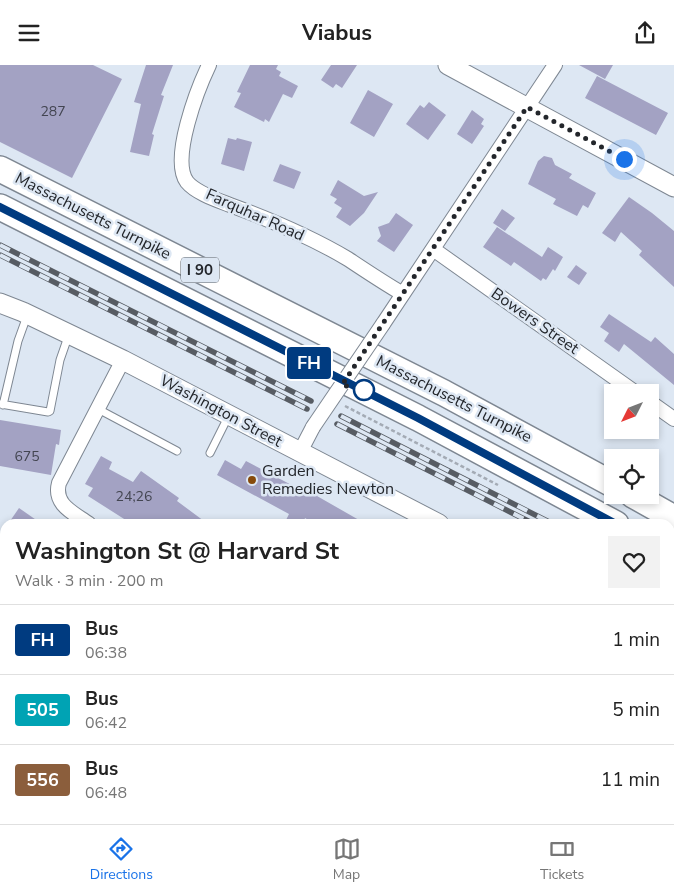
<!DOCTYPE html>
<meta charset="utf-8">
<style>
body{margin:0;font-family:"Nunito Sans",sans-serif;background:#f2f2f2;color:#222;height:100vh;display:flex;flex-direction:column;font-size:19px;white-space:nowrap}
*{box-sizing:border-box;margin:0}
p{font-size:16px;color:#767676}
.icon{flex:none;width:28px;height:28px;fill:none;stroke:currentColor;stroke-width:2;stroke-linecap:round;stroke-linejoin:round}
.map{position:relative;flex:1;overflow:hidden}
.panel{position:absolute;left:0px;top:454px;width:675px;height:306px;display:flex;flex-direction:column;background:#fff;border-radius:15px 15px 0 0;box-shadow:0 2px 8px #0003}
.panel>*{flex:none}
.badge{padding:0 10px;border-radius:4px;font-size:18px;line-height:32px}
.needle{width:32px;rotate:228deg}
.fabs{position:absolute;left:604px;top:319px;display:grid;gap:10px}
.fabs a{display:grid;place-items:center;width:55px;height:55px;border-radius:0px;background:#fff;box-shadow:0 2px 8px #0003;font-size:25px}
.you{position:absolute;width:25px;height:25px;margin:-12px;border:4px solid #fff;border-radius:50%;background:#1a73e8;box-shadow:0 0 0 8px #1a73e833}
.map>.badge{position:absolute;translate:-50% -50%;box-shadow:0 0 0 2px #fff}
.round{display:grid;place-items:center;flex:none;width:52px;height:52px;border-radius:0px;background:#f2f2f2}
.head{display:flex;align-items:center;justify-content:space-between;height:85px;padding:0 15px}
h1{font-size:24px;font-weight:700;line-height:38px}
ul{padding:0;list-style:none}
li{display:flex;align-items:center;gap:15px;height:70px;padding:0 15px;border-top:1px solid #e0e0e0}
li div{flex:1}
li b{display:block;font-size:19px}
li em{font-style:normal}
li .badge{min-width:55px;font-weight:700;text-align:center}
header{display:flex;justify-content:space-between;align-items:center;height:65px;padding:0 15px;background:#fff;font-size:22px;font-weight:700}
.tab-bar{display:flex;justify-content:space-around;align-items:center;height:70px;border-top:1px solid #e0e0e0;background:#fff;font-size:14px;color:#767676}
.tab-bar a{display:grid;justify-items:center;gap:2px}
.tab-bar .active{color:#1a73e8}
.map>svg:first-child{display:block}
.building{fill:#a3a2c3}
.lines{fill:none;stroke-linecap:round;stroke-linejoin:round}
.lane-casing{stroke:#7e8792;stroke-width:9}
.street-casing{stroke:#7e8792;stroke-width:16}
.secondary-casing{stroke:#7e8792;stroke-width:21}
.highway-casing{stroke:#7e8792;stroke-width:28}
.path{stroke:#a4abb5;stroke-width:2.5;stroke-dasharray:4 2.5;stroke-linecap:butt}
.lane{stroke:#fff;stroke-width:7}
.street{stroke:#fff;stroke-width:14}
.secondary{stroke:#fff;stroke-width:19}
.highway{stroke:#fff;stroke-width:25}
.rail-casing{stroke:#575c63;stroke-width:5.5}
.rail{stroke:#dde7f3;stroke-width:4;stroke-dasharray:11;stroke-linecap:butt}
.street-bridge-casing{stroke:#7e8792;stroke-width:16;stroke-linecap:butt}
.street-bridge{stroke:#fff;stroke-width:14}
.line-casing{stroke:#fff;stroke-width:11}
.line{stroke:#003b80;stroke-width:8}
.walk{stroke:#23262b;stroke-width:5;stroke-dasharray:0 9}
.stop-dot{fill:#fff;stroke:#003b80;stroke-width:2.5}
.poi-dot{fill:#874a0a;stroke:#dde7f3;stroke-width:2}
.labels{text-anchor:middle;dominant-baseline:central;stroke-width:5;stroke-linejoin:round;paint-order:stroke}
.number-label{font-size:14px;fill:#434551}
.shield{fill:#dde7f3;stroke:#5b6067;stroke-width:1}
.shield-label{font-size:15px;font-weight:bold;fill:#23262b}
.street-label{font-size:16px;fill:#23262b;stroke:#dde7f3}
.poi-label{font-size:16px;fill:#23262b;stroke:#dde7f3;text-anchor:start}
</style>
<header><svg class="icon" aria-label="menu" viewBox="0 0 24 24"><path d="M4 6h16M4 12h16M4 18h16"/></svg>Viabus<svg class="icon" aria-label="share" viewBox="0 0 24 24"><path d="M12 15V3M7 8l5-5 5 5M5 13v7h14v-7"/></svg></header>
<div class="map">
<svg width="674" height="759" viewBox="0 0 674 759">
<rect width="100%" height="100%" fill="#dde7f3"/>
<path class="building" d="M0 0H93L122 14 72 113 0 77Z
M146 0H173L161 30 164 31 152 69 154 70 149 91 130 87 141 39 134 37Z
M250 0H278L276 4 281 7 279 11 298 21 292 33 283 29 269 57 265 54 264 57 234 42 241 28 237 27Z
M331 0H357L342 23 336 19 333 23 321 15Z
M579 0H613L605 14Z
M597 11 668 48 656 70 585 33Z
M368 25 393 39 374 72 350 58Z
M429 37 446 50 428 75 406 59 420 40 424 43Z
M472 45 484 54 481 59 484 61 472 79 457 69Z
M228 73 236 75 237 73 252 77 244 106 221 99Z
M544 91 552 93 555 100 572 109 569 113 596 128 588 143 583 140 577 151 553 139 556 134 528 119 538 96Z
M280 99 301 107 294 124 273 116Z
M338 115 364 131 378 127 364 148 350 161 336 152 342 143 334 138 337 134 330 130Z
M629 132 652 148 674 166V222L639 190 642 186 621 167 615 177 602 168Z
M502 144 515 153 505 166 493 158Z
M396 148 413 160 394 187 377 176 381 171 378 162 389 158Z
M497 162 542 192 548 182 563 192 555 206 553 204 546 215 543 213 541 216 514 197 511 201 483 182Z
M576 200 587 208 579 220 567 212Z
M609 249 651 277 655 272 674 289V320L624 279 619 287 604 276 609 268 600 262Z
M0 355 61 365 59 380 56 379 51 410 0 401Z
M101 391 112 397 109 404 133 417 141 406 179 433 177 436 208 459H132L88 431 93 423 85 419Z
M225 395 241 404 246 396 301 425 303 422 318 430 317 431 366 459H315L305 453 303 459H284L289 449 217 410Z
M19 443 42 459H8Z"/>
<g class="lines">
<defs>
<path id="lane" d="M0 339 48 347 50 346 60 295 69 269
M3 340 18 276 27 251
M98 344 177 386
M210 388 229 350
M670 607 674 601
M197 755 203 759
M584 755 590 759
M133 759 135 755
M289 759 292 755"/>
<path id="street" d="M209 0C198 23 170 94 187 117 196 128 217 135 230 140 271 155 311 172 348 194 366 206 384 218 403 229
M433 184 636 328
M383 259 555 0
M650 337 674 354
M300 387 313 362
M89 459C74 448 53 440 59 418L123 295
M503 755 509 759"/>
<path id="secondary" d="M448 0 674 122
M0 238 23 247 123 295 439 459
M670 588 674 590"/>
<path id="highway" d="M0 104 444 328 612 419
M0 142 418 353 616 459
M633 430 674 453
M670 489 674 492"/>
</defs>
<use href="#lane" class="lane-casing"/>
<use href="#street" class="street-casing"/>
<use href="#secondary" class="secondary-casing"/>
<use href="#highway" class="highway-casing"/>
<path class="path" d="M345 341 498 420
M379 455 386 459
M670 514 674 516"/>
<use href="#lane" class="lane"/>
<use href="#street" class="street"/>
<use href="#secondary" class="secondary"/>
<use href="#highway" class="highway"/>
<defs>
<path id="rail" d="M0 180 311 336
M0 190 307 344
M341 351 553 459
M337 359 534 459
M670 522 674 524
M670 532 674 534"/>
</defs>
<use href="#rail" class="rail-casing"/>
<use href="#rail" class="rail"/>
<defs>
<path id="street-bridge" d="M313 362 383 259"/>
</defs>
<use href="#street-bridge" class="street-bridge-casing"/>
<use href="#street-bridge" class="street-bridge"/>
</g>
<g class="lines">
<defs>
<path id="line" d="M0 142 418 353 616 459"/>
</defs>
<use href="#line" class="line-casing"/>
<use href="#line" class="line"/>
<path class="walk" d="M364 325 342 320 527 42 624 94"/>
</g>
<circle class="stop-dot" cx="364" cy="325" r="10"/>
<circle class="poi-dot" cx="252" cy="415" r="5"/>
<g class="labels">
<g class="number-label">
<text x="53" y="46">287</text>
<text x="27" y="391">675</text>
<text x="134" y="431">24;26</text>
</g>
<rect class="shield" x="181" y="192.5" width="38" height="25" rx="4"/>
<g class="shield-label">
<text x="200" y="205">I 90</text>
</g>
<g class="street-label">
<text transform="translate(255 150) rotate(24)">Farquhar Road</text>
<text transform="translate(93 151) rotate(27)">Massachusetts Turnpike</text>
<text transform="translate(535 256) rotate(35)">Bowers Street</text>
<text transform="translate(454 334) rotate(27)">Massachusetts Turnpike</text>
<text transform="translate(221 346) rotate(28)">Washington Street</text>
</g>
<g class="poi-label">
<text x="262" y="406">Garden<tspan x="262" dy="18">Remedies Newton</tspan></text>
</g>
</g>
</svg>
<div class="fabs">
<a><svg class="needle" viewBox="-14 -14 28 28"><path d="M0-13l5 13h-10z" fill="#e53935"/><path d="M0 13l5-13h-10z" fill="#767676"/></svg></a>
<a><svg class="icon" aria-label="locate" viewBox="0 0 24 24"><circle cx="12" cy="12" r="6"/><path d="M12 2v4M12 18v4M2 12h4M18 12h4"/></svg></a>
</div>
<div class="you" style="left:624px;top:94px"></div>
<b class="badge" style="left:309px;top:298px;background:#003b80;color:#fff">FH</b>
<section class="panel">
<div class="head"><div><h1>Washington St @ Harvard St</h1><p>Walk · 3 min · 200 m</p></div><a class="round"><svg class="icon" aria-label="heart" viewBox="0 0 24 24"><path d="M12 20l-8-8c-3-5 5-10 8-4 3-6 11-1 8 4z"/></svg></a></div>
<ul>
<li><span class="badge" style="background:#003b80;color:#fff">FH</span><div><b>Bus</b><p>06:38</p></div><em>1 min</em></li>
<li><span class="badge" style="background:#00a3b4;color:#fff">505</span><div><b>Bus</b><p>06:42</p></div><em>5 min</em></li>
<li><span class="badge" style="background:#8b5e3c;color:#fff">556</span><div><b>Bus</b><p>06:48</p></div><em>11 min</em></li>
</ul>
</section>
</div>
<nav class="tab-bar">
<a class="active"><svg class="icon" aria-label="directions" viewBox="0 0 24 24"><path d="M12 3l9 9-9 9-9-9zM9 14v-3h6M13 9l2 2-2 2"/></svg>Directions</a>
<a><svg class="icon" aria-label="map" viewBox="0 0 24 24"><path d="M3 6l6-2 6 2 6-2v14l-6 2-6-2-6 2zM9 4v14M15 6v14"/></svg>Map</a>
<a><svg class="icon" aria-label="tickets" viewBox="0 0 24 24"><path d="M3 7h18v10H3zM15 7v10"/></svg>Tickets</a>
</nav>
